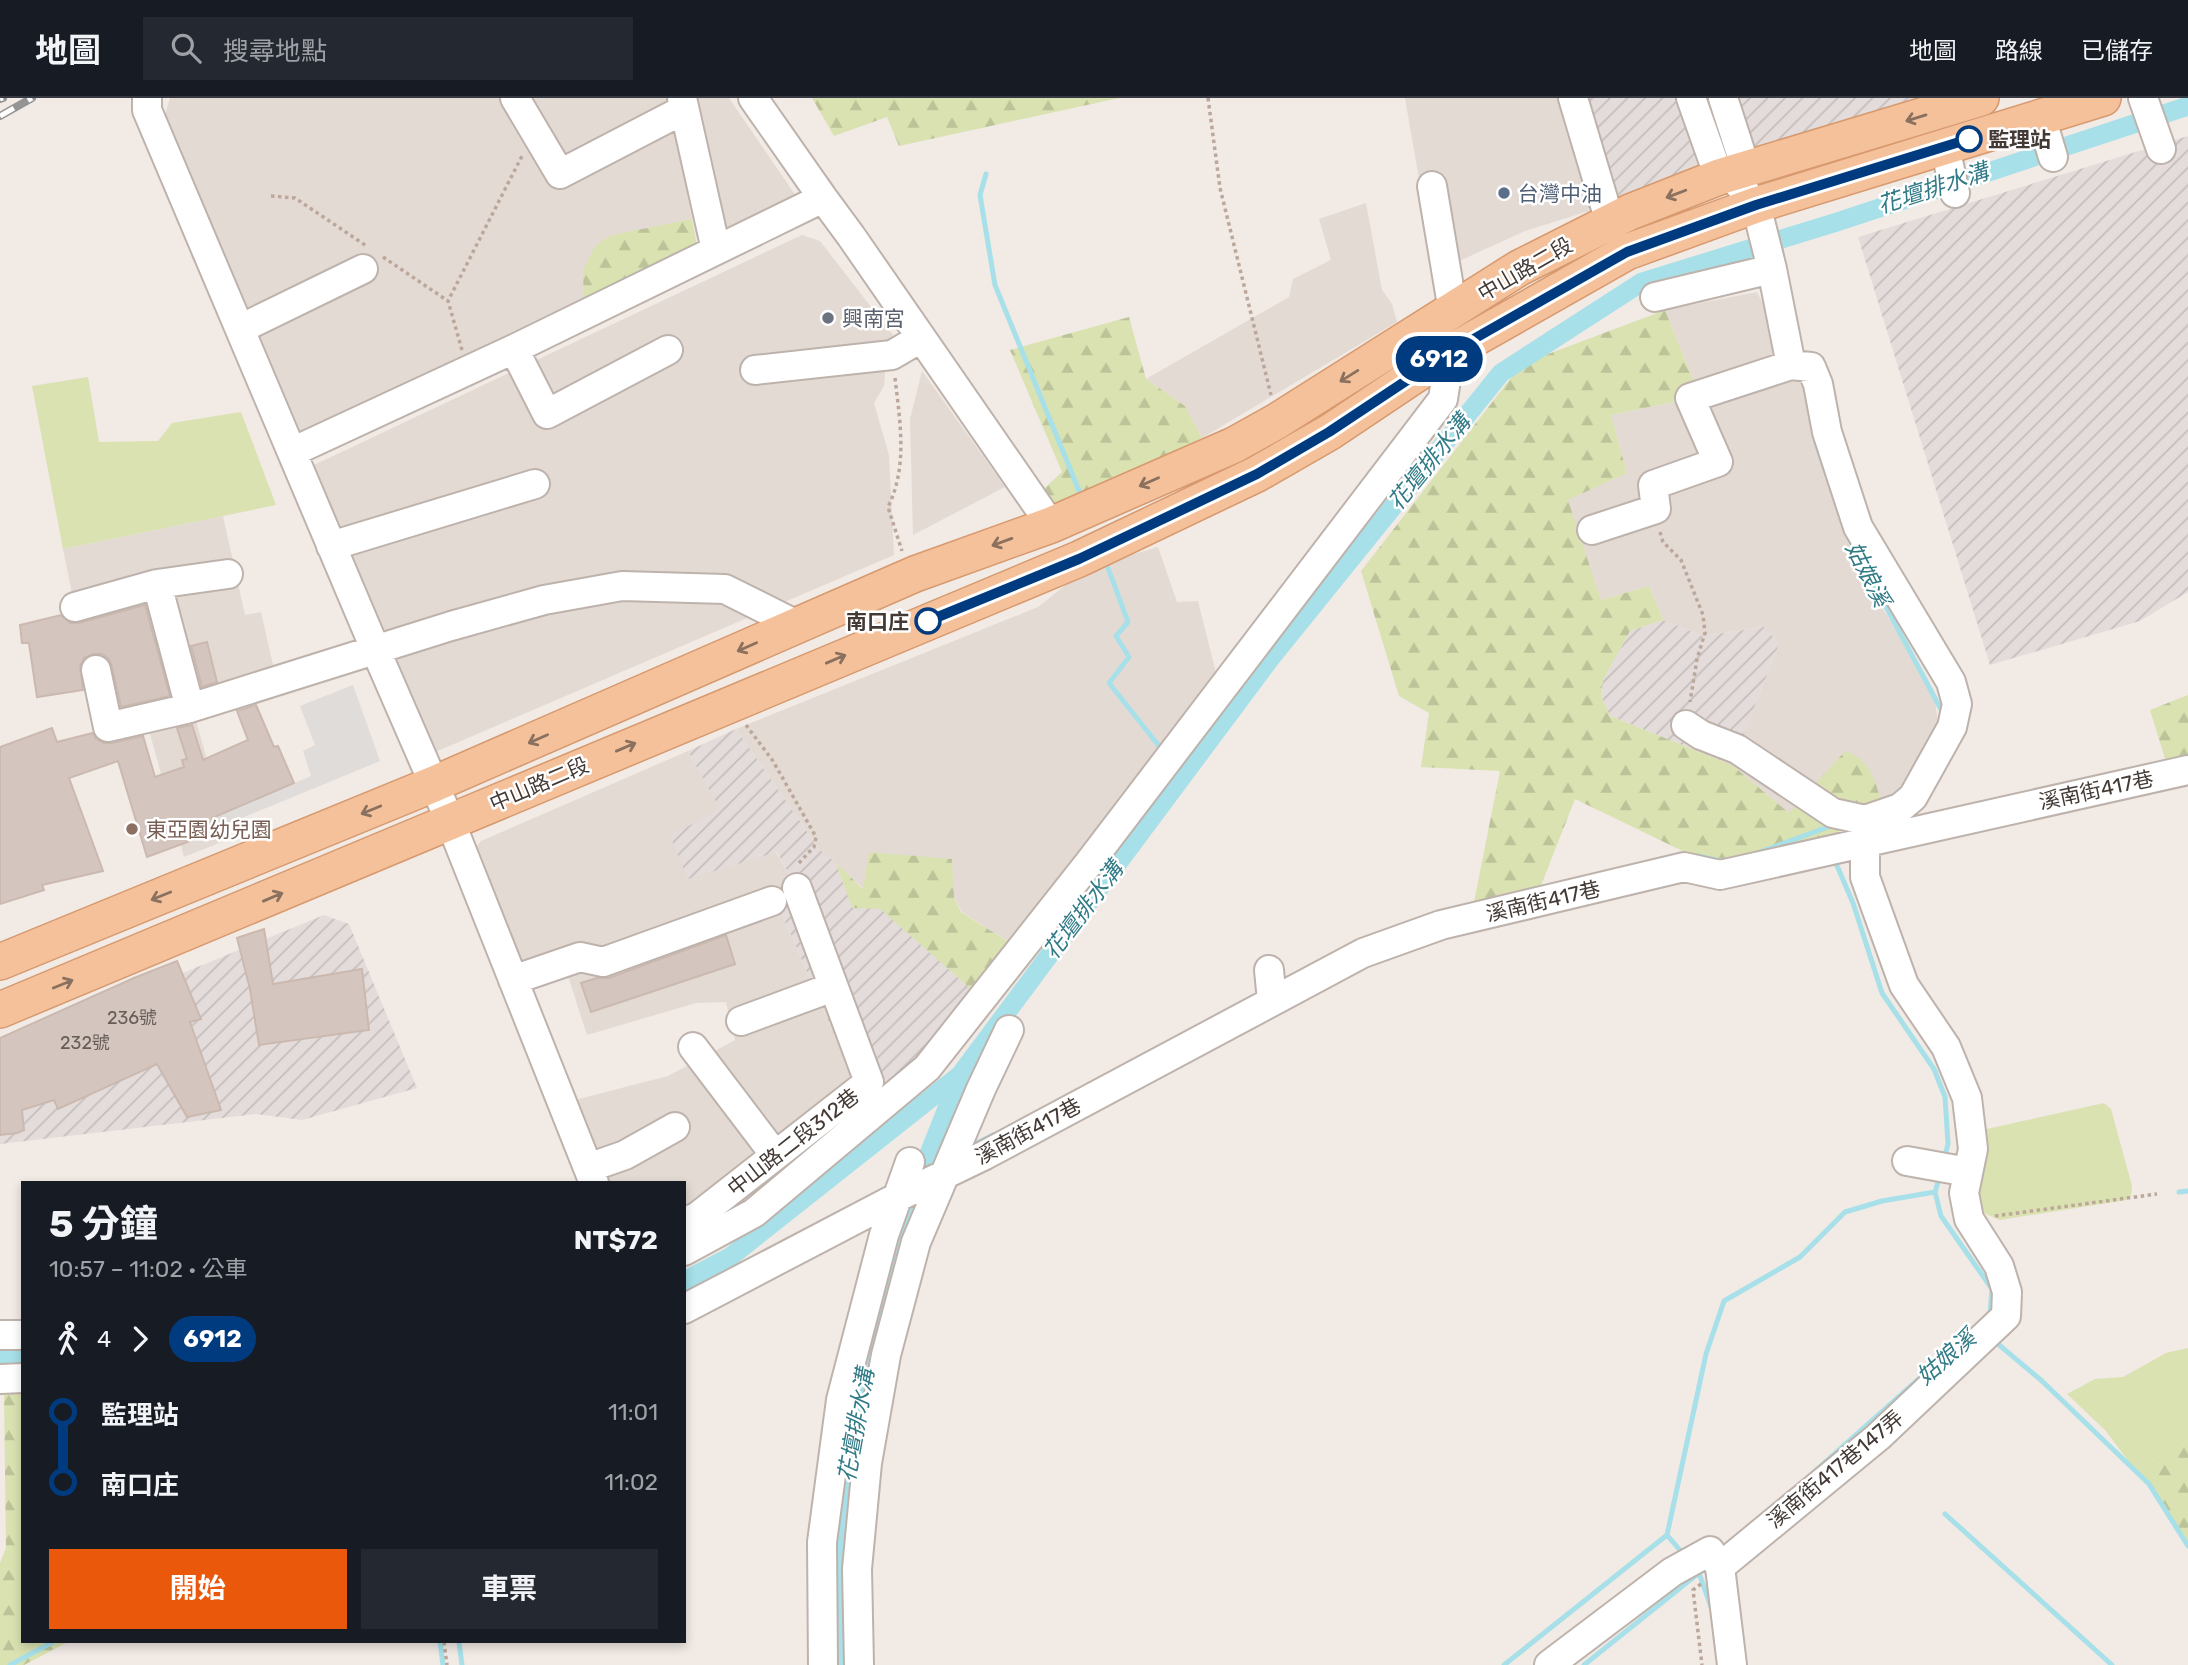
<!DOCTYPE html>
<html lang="zh-TW">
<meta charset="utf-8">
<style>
body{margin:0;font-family:Rubik,"Noto Sans TC",sans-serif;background:#242831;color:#f1f3f6;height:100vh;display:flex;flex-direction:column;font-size:26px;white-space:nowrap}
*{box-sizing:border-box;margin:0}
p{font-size:23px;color:#9ea1a6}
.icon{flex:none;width:38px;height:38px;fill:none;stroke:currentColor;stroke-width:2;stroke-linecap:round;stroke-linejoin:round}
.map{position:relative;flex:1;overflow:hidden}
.sheet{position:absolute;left:21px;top:1083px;width:665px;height:462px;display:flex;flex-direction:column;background:#171b24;border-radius:0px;box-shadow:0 4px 10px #0003}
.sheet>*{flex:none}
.badge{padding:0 14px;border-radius:23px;font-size:24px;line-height:46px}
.map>.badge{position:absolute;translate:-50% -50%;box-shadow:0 0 0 4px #fff}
.legs{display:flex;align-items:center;gap:10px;height:77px;padding:0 28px;font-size:23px}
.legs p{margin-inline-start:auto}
.head{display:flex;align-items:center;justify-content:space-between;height:119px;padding:0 28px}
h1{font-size:38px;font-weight:700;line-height:52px}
.button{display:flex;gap:14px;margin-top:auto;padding:14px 28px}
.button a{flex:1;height:80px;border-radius:0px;background:#ea580c;color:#fff;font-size:28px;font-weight:700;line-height:80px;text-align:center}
.button a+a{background:#242831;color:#f1f3f6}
ul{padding:0 28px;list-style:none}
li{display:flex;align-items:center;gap:24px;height:70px;font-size:26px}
li i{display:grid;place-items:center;width:10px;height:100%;margin:0 9px;background:currentColor}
li i::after{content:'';width:18px;height:18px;margin:-9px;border:5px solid;border-radius:50%;background:#171b24}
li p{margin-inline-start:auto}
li:first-child i{background:linear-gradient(#0000 50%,currentColor 0)}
li:last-child i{background:linear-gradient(currentColor 50%,#0000 0)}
header{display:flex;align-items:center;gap:42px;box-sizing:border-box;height:98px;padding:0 35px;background:#171b24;border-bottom:2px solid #363941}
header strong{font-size:33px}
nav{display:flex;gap:38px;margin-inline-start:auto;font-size:24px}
.search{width:490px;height:63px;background:#242831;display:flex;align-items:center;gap:18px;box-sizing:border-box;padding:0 24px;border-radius:0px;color:#9ea1a6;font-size:26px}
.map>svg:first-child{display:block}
.residential{fill:#e4dad4}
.industrial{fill:url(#industrial-furrows)}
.green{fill:#dae2b1}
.forest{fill:url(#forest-firs)}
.parking{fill:#dfdcda}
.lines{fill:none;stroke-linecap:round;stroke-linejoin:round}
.stream{stroke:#a7e0e9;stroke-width:5}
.canal{stroke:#a7e0e9;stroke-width:19}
.building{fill:#d4c6bf;stroke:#cbb9b0;stroke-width:2}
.minor-casing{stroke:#beb3ac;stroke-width:32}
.major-casing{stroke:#d7996d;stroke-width:38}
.path{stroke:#bca79b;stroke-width:3.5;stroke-dasharray:3.5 3.5;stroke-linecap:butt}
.minor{stroke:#fff;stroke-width:28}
.major{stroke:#f4c19b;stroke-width:35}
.rail-casing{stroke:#949494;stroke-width:8}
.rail{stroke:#fff;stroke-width:5;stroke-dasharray:16;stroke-linecap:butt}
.oneway{stroke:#8a705e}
.line-1-casing{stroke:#fff;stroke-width:16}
.line-1{stroke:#003b80;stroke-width:10}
.stop-1-dot{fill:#fff;stroke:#003b80;stroke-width:3.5}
.service-dot{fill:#5c6f8a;stroke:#fff;stroke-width:2.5}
.worship-dot{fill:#6b7280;stroke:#fff;stroke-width:2.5}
.education-dot{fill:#8d6e63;stroke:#fff;stroke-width:2.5}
.labels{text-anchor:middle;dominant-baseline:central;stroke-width:5;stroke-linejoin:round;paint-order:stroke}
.number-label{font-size:18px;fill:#675d58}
.stop-label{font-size:21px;font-weight:bold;fill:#433a35;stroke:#fff;text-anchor:start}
.service-label{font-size:21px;fill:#4e5e75;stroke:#fff;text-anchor:start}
.street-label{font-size:21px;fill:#433a35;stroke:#fff}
.worship-label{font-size:21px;fill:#5b616d;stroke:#fff;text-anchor:start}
.education-label{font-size:21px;fill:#785e54;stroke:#fff;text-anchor:start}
.water-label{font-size:23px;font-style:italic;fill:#317b87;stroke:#fff}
</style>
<header>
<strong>地圖</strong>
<div class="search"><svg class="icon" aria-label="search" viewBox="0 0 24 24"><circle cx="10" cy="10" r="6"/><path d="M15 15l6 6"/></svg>搜尋地點</div>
<nav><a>地圖</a><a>路線</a><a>已儲存</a></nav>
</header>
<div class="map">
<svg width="2188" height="1567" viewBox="0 0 2188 1567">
<defs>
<pattern id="industrial-furrows" width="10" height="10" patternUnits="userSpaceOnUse" patternTransform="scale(1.75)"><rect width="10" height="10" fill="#e3dcda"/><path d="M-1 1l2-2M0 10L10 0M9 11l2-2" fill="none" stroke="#c4bebc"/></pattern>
<pattern id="forest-firs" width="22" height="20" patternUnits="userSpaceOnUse" patternTransform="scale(1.75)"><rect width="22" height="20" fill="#dae2b1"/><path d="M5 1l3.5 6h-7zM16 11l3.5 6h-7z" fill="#bcc399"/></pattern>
</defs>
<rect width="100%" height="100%" fill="#f1eae5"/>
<path class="residential" d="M170 0H668L692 121 612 138 596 147 584 209 302 346 164 20Z
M685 0H729L798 101 724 141Z
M1405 0H1563L1589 113 1525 133 1435 174Z
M1366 105 1382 192 1392 206 1397 224 1202 340 1185 308 1146 281 1289 199 1293 181 1331 162 1319 121Z
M802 137 820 143 899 245 886 263 884 288 874 305 889 357 894 457 426 658 308 380 314 367Z
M1757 194 1808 295 1835 408 1868 488 1926 578 1935 603 1938 625 1893 714 1789 715 1732 667 1779 546 1763 529 1702 538 1663 522 1649 488 1601 502 1567 402 1627 375 1611 317 1683 302 1696 289 1665 212Z
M922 273 1005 389 913 437 910 321Z
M223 418 245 517 261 514 278 589 193 612 229 741 184 759 147 625 101 638 63 451Z
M1158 449 1177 504 1198 503 1216 575 1012 846 962 814 954 799 864 791 819 751 736 631 1038 509 1087 470Z
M688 653 721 711 688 780 776 754 791 780 779 809 856 988 684 1115V1085H605L567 1004 668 978 735 942 726 904 696 905 587 937 568 878 520 892 473 753 481 743Z"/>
<path class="industrial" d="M1563 0H1703L1723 67 1589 113Z
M1720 0H1944L1739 61Z
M2188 38V494L2140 523 1990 567 1858 139Z
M1663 522 1702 538 1764 529 1779 546 1732 667 1610 618 1601 598 1603 582 1630 533Z
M736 631 819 751 836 765 852 809 880 810 972 892 935 946 871 1011 856 988 779 809 791 780 777 754 688 781 670 738 720 711 688 653Z
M324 817 349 826 417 990 302 1022 256 1016 0 1046V950Z"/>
<path class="green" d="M88 279 99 344 158 343 172 325 241 314 276 407 63 451 32 288Z
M2104 1005 2111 1011 2132 1088 2131 1098 2126 1102 2000 1122 1981 1114 1975 1106 1978 1033Z
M2188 1250V1343L2135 1372 2106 1333 2067 1296 2095 1281 2123 1279 2166 1255Z"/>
<path class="forest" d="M812 0H1119L899 48 887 19 834 38Z
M692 121 698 153 584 209 583 171 596 147 612 137Z
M1665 212 1696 289 1683 302 1611 317 1627 375 1568 402 1601 502 1649 488 1663 522 1630 533 1603 582 1601 598 1610 618 1732 667 1789 715 1845 653C1874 662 1876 690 1885 715L1843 724 1832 751 1708 776 1695 759 1575 701 1538 795 1473 809 1500 673 1421 669 1429 615 1399 598 1361 473 1511 280 1543 258Z
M1129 219 1146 281 1185 308 1202 340 1055 411 1045 390 1062 374 1010 252Z
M2188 597V673L2170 677 2150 612Z
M869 754 952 761 954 799 961 814 1012 846 972 892 880 811 852 810 836 765 863 791Z
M23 1294V1544H68L24 1567H0V1465L6 1450 4 1295Z
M2188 1343V1449L2162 1406 2135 1372Z"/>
<path class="parking" d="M353 587 380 663 215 731 212 720 311 678 303 653 315 647 300 608Z"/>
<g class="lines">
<path class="stream" d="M986 76 980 97 995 187 1082 400
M1780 142 1782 156
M1816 345 1832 392
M1848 438 1944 617
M1105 462 1128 524 1116 538 1129 559 1109 585 1163 653
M1175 669 1183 678
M1760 754 1828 729
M1693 759 1698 758 1721 763
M1835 763 1853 805 1882 895 1934 971 1945 999 1948 1046 1944 1061
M967 1050 993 1037
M917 1075 940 1063
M1940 1077 1935 1094 1941 1118 1992 1191 1990 1216 1987 1220
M2179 1094 2188 1093
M1992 1241 2042 1283 2149 1386 2188 1448
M1814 1374 1941 1261
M1945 1416 2112 1567
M1667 1437 1684 1457
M1699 1475 1712 1512
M440 1544 443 1567
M459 1544 462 1567
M10 1567 53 1544
M1504 1567 1667 1437 1706 1256 1724 1203 1800 1159 1845 1114 1882 1103 1935 1094
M1584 1567 1705 1470"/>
<path class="canal" d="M684 1183 730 1159 960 977 1270 561 1501 275 1642 184 1837 124 2188 8
M0 1262 23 1260
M843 1567 844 1383 868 1253 923 1071 959 980"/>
</g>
<path class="building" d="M145 507 170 598 121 609 112 569 109 561 102 556H93L84 560 80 568 83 592 37 599 29 545H22L20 527 61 517 70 525H79Z
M207 544 217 584 202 589 191 548Z
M256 607 274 649 278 648 294 685 212 720 215 731 192 740 193 742 147 759 118 663 69 680 103 773 42 787 44 792 0 806V649L52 630 57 644 93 635 96 641 104 645H112L143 638 155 679 184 669 182 662 187 661 177 630 192 627 203 662 248 642 237 613Z
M264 831 273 886 362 871 369 932 259 947 250 891 237 840Z
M726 837 735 866 591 914 581 885 597 880H609Z
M177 863 201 921 190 924 221 1012 187 1019 157 966 58 1011 54 1002 22 1012 24 1032 17 1035 0 1037V940L134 880Z"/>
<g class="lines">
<defs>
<path id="minor" d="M147 0V12L376 553 450 723 594 1085
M515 0 560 76 683 12
M682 0 716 152
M753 0 823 100
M1573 0 1610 124
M1691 0 1719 79
M1723 0 1746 71
M2143 0 2161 51
M2041 19 2053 59
M1945 49 1955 95
M1432 88 1453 213
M1655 199 1772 171
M240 231 363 171
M514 251 547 316 668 252
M755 272 892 257 921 240
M292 354 514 251 823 100 851 138 1051 427
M1592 432 1656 411 1653 387 1718 364 1690 300 1791 267
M331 448 535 386
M157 486 190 610
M75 509 157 486 228 476
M96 572 108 629 190 610 451 528 544 502 622 488 725 491 797 527
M1686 627 1701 637 1737 651 1833 715 1865 722
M1269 872 1272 903
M513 882 580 859 603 864 772 803
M741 923 833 889
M693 949 775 1057
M1907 1063 1968 1074
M588 1070 625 1057 675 1029
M684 1125 698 1118 869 984 797 790
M684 1153 754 1115 927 970 1089 765 1443 301 1447 275 1442 259
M684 1211 898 1099 985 1057 1363 855 1441 827 1684 769 1720 777 2188 672
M0 1237H23
M0 1281 23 1280
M1720 1469 1878 1339 2006 1218 2007 1194 1999 1168 1969 1121 1964 1095 1973 1051 1967 1000 1946 949 1904 887 1865 779V722L1900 710 1913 699 1952 629 1957 606 1951 584 1858 429 1827 334 1818 286 1811 269 1791 267 1772 171 1756 107 1730 76
M823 1567 822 1444 841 1302 884 1137 910 1064
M859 1567 857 1471 867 1365 886 1257 916 1144 981 991 1009 932
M1549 1567 1672 1474 1710 1453 1720 1469 1732 1567"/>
<path id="major" d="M0 864 434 686 915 476 1051 427 1234 347 1277 323 1519 170 1630 114 1719 79 1981 0
M0 912 1079 461 1257 376 1330 334 1442 259 1627 154 1756 107 2103 0"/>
</defs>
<use href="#minor" class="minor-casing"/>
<use href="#major" class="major-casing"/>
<path class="path" d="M1208 0 1220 90 1271 297
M271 98 295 100 368 149
M383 159 448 203
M462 252 448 203 523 56
M895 280C900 324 908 368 888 409L902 453
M1660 434 1663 444 1681 462 1703 517 1705 535 1697 561 1690 604
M746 627 773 663 816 739 814 749 797 767
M1995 1118 2157 1096
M1701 1486 1693 1492 1702 1567
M444 1544 447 1567"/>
<use href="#minor" class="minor"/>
<use href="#major" class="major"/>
<defs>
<path id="rail" d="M0 1 3 0
M0 18 32 0"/>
</defs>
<use href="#rail" class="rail-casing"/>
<use href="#rail" class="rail"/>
</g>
<defs><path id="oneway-shaft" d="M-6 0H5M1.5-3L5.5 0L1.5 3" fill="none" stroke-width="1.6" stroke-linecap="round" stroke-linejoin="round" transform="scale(1.75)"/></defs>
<g class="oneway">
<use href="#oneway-shaft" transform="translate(1916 20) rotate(163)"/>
<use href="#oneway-shaft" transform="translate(1676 96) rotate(159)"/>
<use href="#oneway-shaft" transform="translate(1349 278) rotate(148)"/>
<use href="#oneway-shaft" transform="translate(1149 384) rotate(156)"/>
<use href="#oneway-shaft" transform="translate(1002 444) rotate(160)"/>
<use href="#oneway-shaft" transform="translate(747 549) rotate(156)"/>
<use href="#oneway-shaft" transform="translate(836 561) rotate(-23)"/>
<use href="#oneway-shaft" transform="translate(538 641) rotate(156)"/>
<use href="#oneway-shaft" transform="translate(626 649) rotate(-23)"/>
<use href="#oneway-shaft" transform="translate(371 712) rotate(158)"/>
<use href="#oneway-shaft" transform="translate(161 798) rotate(158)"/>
<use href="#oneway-shaft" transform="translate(273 799) rotate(-23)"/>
<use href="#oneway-shaft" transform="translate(63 886) rotate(-22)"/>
</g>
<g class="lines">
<defs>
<path id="line-1" d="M928 523 1079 461 1257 376 1329 334 1442 259 1627 154 1756 107 1969 41"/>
</defs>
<use href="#line-1" class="line-1-casing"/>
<use href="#line-1" class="line-1"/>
</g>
<g class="stop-1-dot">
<circle cx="1969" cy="41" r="12"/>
<circle cx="928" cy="523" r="12"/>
</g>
<circle class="service-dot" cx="1504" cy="95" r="7"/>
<circle class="worship-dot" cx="828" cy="220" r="7"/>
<circle class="education-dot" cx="132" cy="731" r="7"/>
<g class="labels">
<g class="number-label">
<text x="132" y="920">236號</text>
<text x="85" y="945">232號</text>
</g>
<g class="stop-label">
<text x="1988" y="41">監理站</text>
<text x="909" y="523" text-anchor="end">南口庄</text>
</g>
<g class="service-label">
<text x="1518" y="95">台灣中油</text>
</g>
<g class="street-label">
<text transform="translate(1525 171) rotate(-30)">中山路二段</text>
<text transform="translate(539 686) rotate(-23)">中山路二段</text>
<text transform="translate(2096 692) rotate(-12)">溪南街417巷</text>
<text transform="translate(1543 803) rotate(-13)">溪南街417巷</text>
<text transform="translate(1028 1033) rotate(-28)">溪南街417巷</text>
<text transform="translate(793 1044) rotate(-38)">中山路二段312巷</text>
<text transform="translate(1835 1371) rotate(-40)">溪南街417巷147弄</text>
</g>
<g class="worship-label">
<text x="842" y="220">興南宮</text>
</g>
<g class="education-label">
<text x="146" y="731">東亞園幼兒園</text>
</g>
<g class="water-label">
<text transform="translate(1933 90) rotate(-18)">花壇排水溝</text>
<text transform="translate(1429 364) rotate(-51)">花壇排水溝</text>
<text transform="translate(1868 476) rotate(63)">姑娘溪</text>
<text transform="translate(1083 812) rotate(-53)">花壇排水溝</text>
<text transform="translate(1946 1259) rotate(-41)">姑娘溪</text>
<text transform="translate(856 1327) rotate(-80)">花壇排水溝</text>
</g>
</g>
</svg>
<b class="badge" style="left:1439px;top:261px;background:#003b80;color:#fff">6912</b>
<section class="sheet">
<div class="head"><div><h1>5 分鐘</h1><p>10:57 – 11:02 · 公車</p></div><b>NT$72</b></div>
<div class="legs"><svg class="icon" aria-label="walk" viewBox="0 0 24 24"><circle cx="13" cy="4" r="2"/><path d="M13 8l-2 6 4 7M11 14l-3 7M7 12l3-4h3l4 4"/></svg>4<svg class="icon" aria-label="forward" viewBox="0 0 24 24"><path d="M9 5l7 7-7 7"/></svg><b class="badge" style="background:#003b80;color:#fff">6912</b></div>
<ul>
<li><i style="color:#003b80"></i><b>監理站</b><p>11:01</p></li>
<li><i style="color:#003b80"></i><b>南口庄</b><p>11:02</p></li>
</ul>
<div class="button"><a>開始</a><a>車票</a></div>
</section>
</div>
